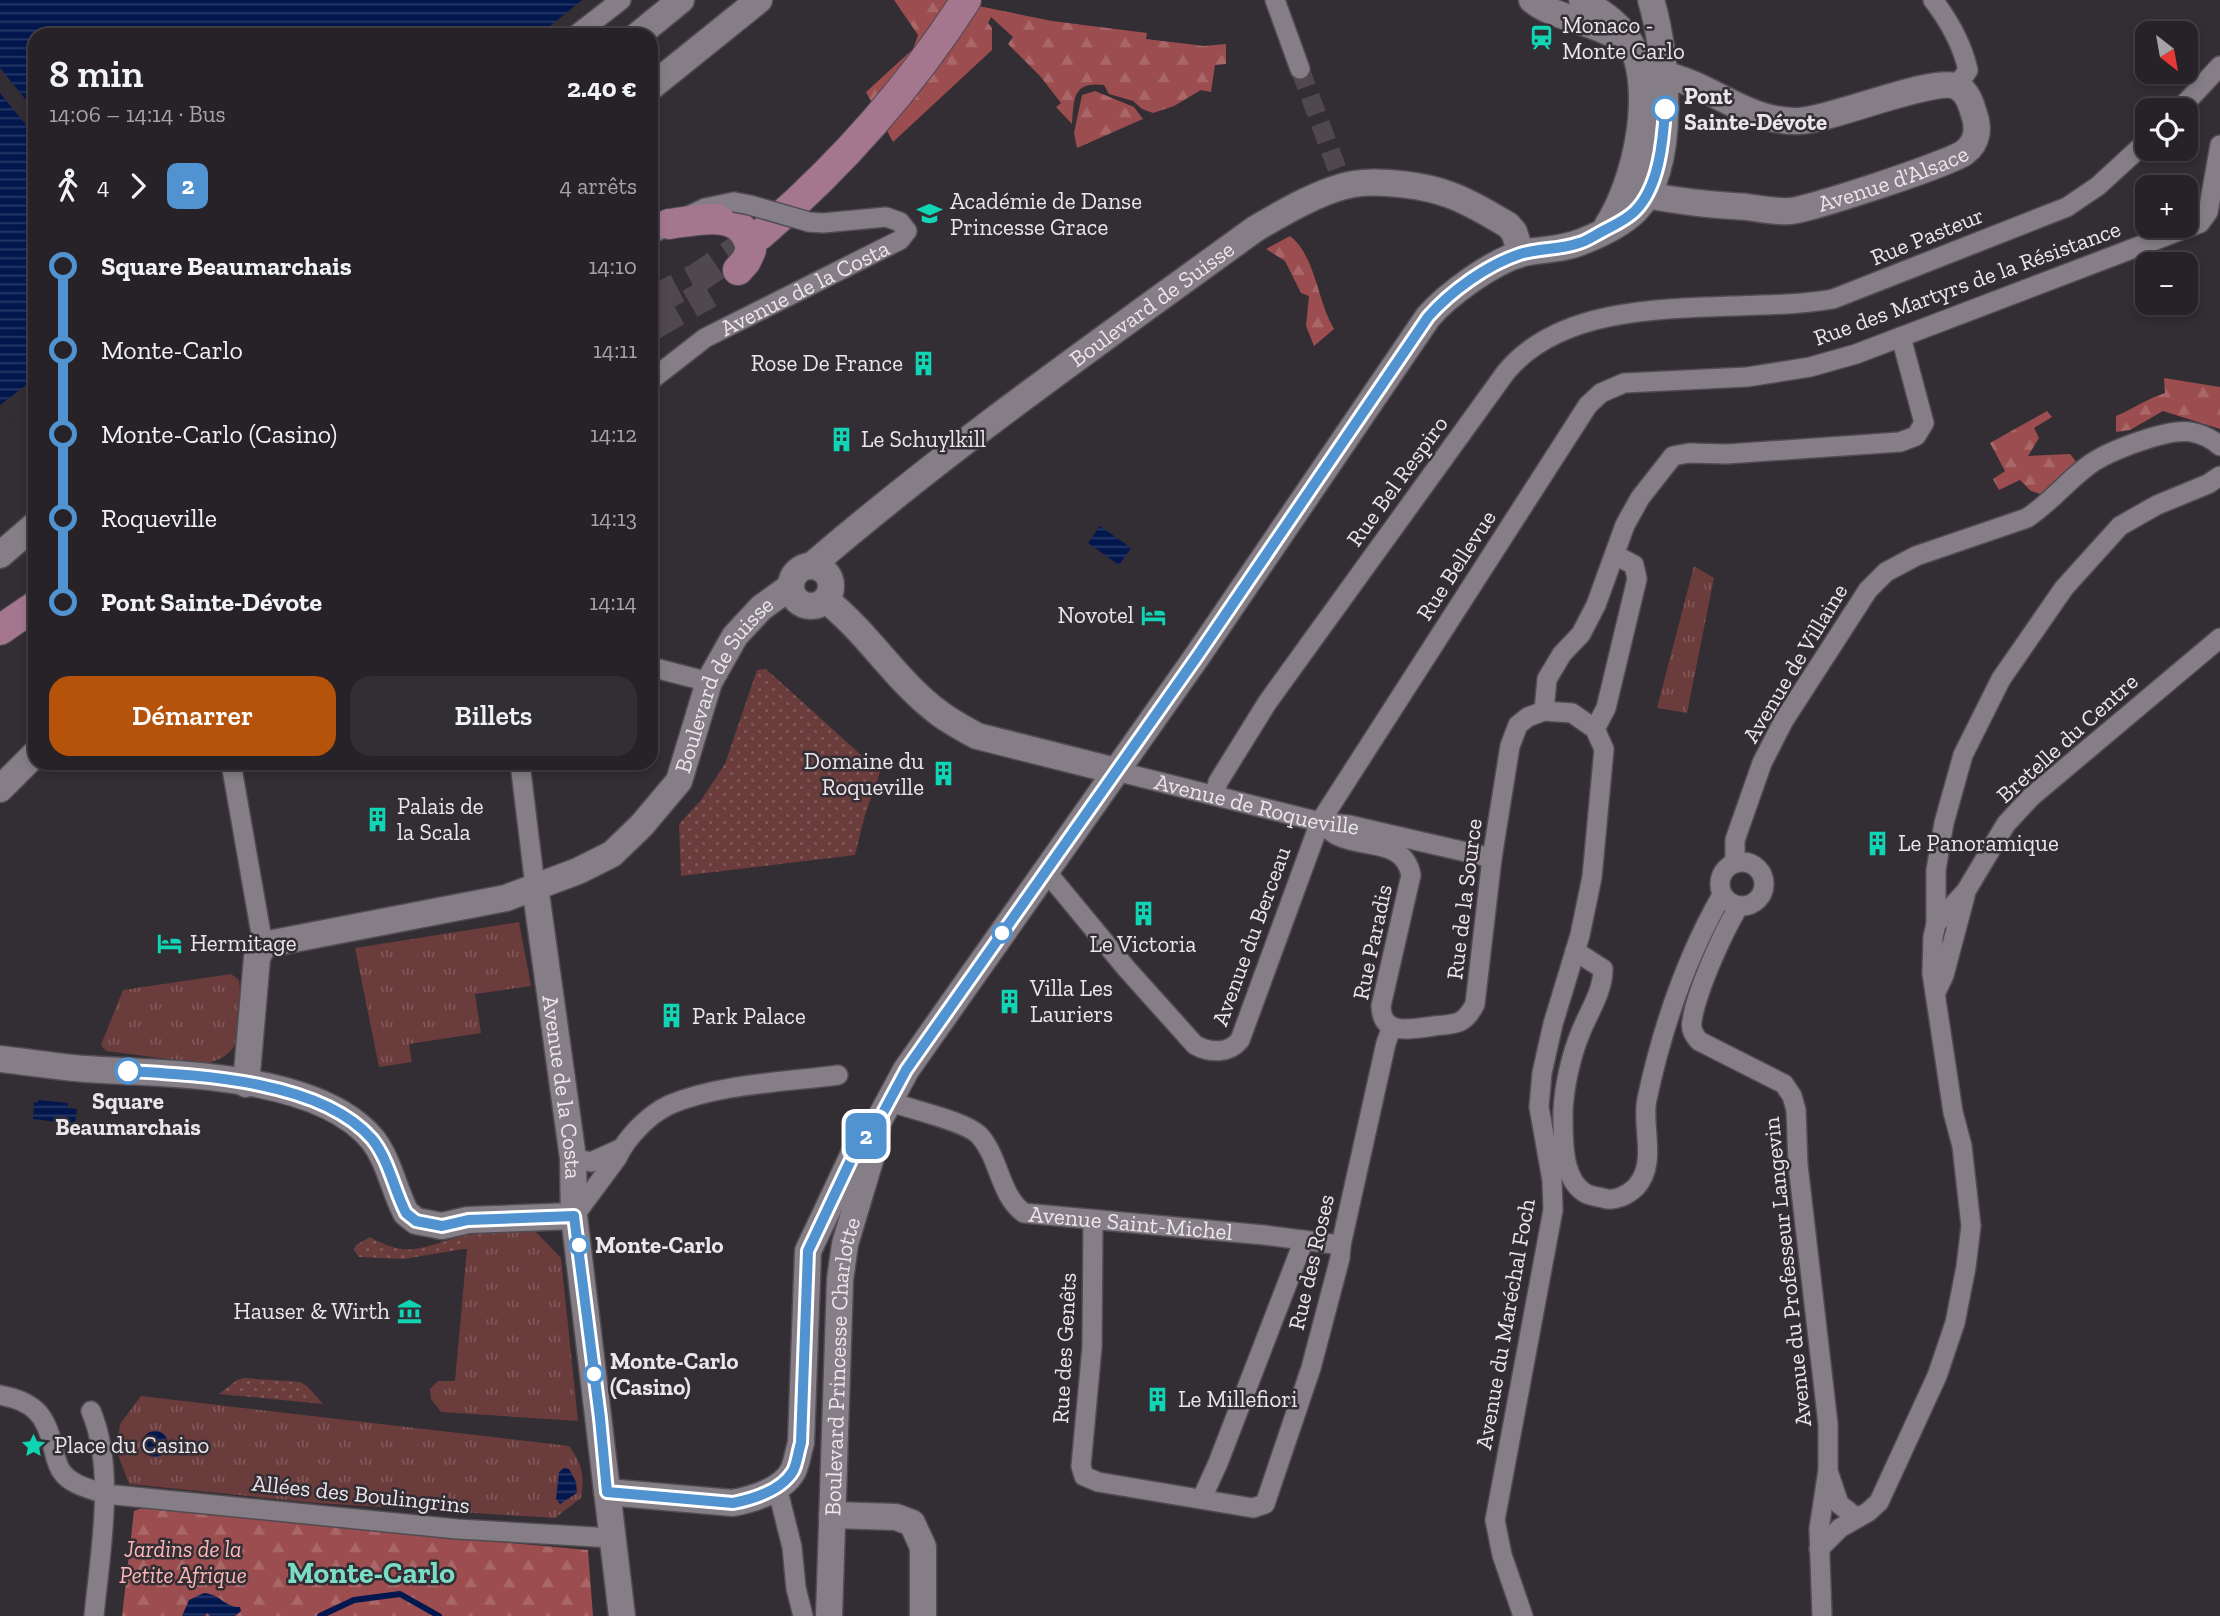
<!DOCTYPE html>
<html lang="fr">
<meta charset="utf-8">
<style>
body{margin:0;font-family:"Zilla Slab",serif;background:#322f33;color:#f1f3f6;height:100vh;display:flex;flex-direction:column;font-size:26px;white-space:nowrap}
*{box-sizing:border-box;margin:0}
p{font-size:23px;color:#a4a4a7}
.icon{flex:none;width:38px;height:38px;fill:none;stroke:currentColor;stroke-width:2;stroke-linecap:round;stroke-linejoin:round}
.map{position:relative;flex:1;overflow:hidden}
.details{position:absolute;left:28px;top:28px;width:630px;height:742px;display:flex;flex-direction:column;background:#262227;border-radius:21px;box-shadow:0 4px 10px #0003,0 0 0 2px #423f44}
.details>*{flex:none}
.badge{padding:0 14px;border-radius:10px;font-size:24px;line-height:46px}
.needle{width:46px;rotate:149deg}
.tools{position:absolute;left:2135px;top:21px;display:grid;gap:14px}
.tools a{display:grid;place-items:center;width:63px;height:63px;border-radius:14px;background:#262227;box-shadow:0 4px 10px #0003,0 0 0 2px #423f44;font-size:35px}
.map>.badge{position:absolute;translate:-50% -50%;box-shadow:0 0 0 4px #fff}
.legs{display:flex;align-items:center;gap:10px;height:77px;padding:0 21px;font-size:23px}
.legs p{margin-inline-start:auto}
.head{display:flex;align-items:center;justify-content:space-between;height:119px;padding:0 21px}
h1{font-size:38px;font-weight:600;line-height:52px}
.action{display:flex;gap:14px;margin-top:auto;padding:14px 21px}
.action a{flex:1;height:80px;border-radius:21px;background:#b45309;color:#fff;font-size:28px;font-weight:600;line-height:80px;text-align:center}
.action a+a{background:#322f33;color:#f1f3f6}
ul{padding:0 21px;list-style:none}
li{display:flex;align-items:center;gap:24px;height:84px;font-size:26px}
li i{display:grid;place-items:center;width:10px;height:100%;margin:0 9px;background:currentColor}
li i::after{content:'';width:18px;height:18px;margin:-9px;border:5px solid;border-radius:50%;background:#262227}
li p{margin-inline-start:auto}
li:first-child i{background:linear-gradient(#0000 50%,currentColor 0)}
li:last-child i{background:linear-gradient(currentColor 50%,#0000 0)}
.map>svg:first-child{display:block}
.grass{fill:url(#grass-dots)}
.forest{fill:url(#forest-firs)}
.park{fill:url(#park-tufts)}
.water{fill:url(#water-rules)}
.pier{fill:#332d34}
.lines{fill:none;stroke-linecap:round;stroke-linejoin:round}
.stream{stroke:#03174f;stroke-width:6}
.street-tunnel{stroke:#4f494f;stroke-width:19;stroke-dasharray:19 10;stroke-linecap:butt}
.primary-tunnel{stroke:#4f494f;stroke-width:30;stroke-dasharray:30 15;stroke-linecap:butt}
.street-casing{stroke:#514b52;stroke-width:22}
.secondary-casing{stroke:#514b52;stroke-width:29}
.primary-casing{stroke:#514b52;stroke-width:32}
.street{stroke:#857e86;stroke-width:19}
.secondary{stroke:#857e86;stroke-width:26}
.primary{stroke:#a4778e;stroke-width:30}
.street-bridge-casing{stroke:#514b52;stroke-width:22;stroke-linecap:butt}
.street-bridge{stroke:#857e86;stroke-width:19}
.line-1-casing{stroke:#fff;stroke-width:16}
.line-1{stroke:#5192d1;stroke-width:10}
.stop-1-dot{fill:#fff;stroke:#5192d1;stroke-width:3.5}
.labels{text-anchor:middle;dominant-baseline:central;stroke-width:5;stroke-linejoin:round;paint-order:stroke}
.poi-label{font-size:23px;fill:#ebe6eb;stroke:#332d34;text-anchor:start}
.stop-label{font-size:23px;font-weight:bold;fill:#ebe6eb;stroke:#332d34;text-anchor:start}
.street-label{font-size:23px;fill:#ebe6eb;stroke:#332d34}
.park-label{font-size:23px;font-style:italic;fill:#fdb7b6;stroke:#332d34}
.district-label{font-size:30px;font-weight:bold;fill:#7bddc5;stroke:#332d34}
</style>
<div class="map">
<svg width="2220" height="1616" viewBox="0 0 2220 1616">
<defs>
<pattern id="grass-dots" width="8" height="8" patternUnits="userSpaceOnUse" patternTransform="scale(1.75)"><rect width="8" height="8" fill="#6b3c3c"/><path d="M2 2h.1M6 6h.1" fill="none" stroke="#805858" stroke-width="1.8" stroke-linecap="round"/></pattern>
<pattern id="forest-firs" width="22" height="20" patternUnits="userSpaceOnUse" patternTransform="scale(1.75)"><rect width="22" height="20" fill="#9c4d4f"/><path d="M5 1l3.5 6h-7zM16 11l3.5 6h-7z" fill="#aa6768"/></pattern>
<pattern id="park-tufts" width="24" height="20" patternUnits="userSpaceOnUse" patternTransform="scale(1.75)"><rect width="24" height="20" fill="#6b3c3c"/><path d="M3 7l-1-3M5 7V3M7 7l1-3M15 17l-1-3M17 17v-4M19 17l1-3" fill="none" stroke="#805858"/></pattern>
<pattern id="water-rules" width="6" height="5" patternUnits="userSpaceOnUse" patternTransform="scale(1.75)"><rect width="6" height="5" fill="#03174f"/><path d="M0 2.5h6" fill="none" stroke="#283968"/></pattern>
</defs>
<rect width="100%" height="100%" fill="#332d34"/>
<path class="grass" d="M766 669 880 772 865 815 855 855 681 876 679 824 701 800 725 764 757 670Z
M497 1230 530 1238 404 1259 359 1257 354 1250 356 1245 370 1237C409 1259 420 1247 459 1237 471 1234 484 1232 497 1230Z
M244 1378 300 1382 307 1386 323 1404 219 1394 237 1380Z"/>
<path class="forest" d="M894 0H949L1052 21 1147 33 1146 39 1204 46 1226 44V64L1215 65 1211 92 1201 90 1174 106 1153 113 1142 109 1133 101 1109 94 1104 85C1072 81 1074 100 1072 124L1056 107 1061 103 1040 76 1008 44 1013 37 991 17 988 23 992 28V50L893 142 866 92 913 49 918 35Z
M1095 91 1134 107 1143 119 1077 148 1074 133 1082 95Z
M1290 236C1316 256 1317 301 1334 329L1314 346 1306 326 1309 296 1301 293 1285 261 1266 249Z
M2164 378 2220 387V429L2163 411 2130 430 2116 432V416C2133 409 2148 398 2165 393Z
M2047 411 2052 417 2034 428 2039 438 2028 456 2070 454 2078 464 2047 496 2031 491 2020 480 1999 490 1993 479 2005 471 1990 443Z
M151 1505 402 1533 588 1550 593 1616H122L134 1511Z"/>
<path class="park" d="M1694 566 1714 578 1687 713 1657 708Z
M519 922 531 986 475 994 481 1033 409 1044 412 1062 379 1067 355 948Z
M231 974 239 980C241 991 239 1036 234 1046 229 1056 216 1061 207 1064L106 1051 101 1045 123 990Z
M534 1230 561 1258 578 1421 441 1412 431 1399 430 1389 438 1381H455L468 1238Z
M141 1396 569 1446C582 1464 585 1476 581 1498L555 1518 317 1503 129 1484 117 1452 120 1424Z"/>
<path class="water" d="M0 0H582L539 35H35V399L0 427Z
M1100 526 1131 548 1119 565 1088 543Z
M38 1100 68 1103V1108L77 1109 75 1124 33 1119 34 1102 38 1103Z
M142 1444a13 13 0 1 1 26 0a13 13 0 1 1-26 0Z
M564 1468 569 1469 576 1482 577 1493 560 1504 556 1499 559 1472Z
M204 1593C220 1594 226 1608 240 1607L241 1611 235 1616H210L207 1613 205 1616H182L189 1600Z"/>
<path class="pier" d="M0 68 35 111V136L0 93Z
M30 382 35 389V399L0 427V405Z"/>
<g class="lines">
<path class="stream" d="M320 1616 354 1600 400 1594 439 1616"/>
<path class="street-tunnel" d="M1300 69 1349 201"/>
<path class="primary-tunnel" d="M651 302 699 277 760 235
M651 326 709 293"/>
<defs>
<g id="street">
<path d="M1275 0 1300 69"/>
<path d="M1933 0C1950 22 1962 44 1968 70L1957 86"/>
<path d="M576 35 621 0"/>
<path d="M2179 110 2220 66"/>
<path d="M651 234 705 208 734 202"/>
<path id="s1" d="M651 380 705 338 900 240 907 231 900 222 886 217 823 223 809 222"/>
<path d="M651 667 709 682"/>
<path d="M1544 711 1547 679 1562 654 1581 634 1596 605 1625 525 1640 498 1673 456 1689 453 1727 454 1900 442 1916 436 1924 423 1901 337"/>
<path d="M1595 729 1606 708 1637 579 1634 565 1615 555"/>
<path d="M231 763 263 945"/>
<path d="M520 763 535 886"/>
<path id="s2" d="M1116 771 1320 822 1349 825 1492 858"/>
<path d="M1215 794 1218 782 1267 703 1506 372C1577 286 1736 316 1833 299L2067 207 2098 186 2147 141"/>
<path d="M1320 822C1326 827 1332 833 1338 836 1366 849 1404 839 1411 875L1381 1006C1382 1037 1412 1029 1434 1026 1442 1025 1454 1025 1461 1021 1468 1017 1472 1010 1475 1004L1492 858 1510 746 1518 725 1528 717 1544 711 1572 713 1595 729 1604 749 1592 877 1580 935 1553 1024 1542 1073 1539 1107 1552 1180 1553 1210 1495 1520 1502 1555 1523 1616"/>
<circle cx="1742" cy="884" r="22"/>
<path d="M1735 863V840L1762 763 1784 720 1868 590 1886 572 1916 556 2027 518C2050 503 2067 481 2089 465 2108 451 2168 428 2191 432 2202 434 2211 438 2220 446"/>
<path d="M1045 870 1126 968 1195 1045C1210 1053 1229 1054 1240 1040L1320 822 1588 405 1601 393 1624 383 1747 377 1810 367 1856 354 2200 223 2208 212 2220 145"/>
<path d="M1739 906C1723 932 1696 992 1692 1021 1690 1029 1694 1035 1699 1041L1784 1084 1792 1096 1796 1110 1798 1165 1828 1424V1470L1819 1529 1822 1616"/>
<path d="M1936 924V870L1944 823 1963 755 2001 679 2064 588 2120 526 2157 505 2208 484 2220 476"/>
<path d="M1575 951 1603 969C1603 992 1588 1013 1580 1034 1571 1056 1564 1087 1563 1111 1563 1137 1561 1181 1587 1194 1592 1196 1598 1197 1603 1198 1614 1202 1628 1195 1636 1187 1658 1163 1641 1126 1647 1099 1662 1029 1686 958 1722 895"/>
<path d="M1937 990 1944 975 1965 896"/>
<path id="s3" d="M888 1101C909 1109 965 1121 979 1135 1000 1158 999 1195 1024 1213L1264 1235 1341 1245"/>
<path d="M573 1158 591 1162 620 1149"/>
<path d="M574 1216 617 1158C626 1138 648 1115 669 1105 717 1084 786 1082 838 1075"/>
<path d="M1093 1221 1092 1347 1081 1466 1084 1476 1098 1482 1253 1508 1265 1504 1311 1368 1340 1258 1341 1245 1386 1043 1392 1027"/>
<path d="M0 1395C33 1401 46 1414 53 1447 55 1455 57 1466 62 1472 71 1485 91 1489 105 1494L457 1529 613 1538"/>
<path d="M91 1411C116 1471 100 1552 94 1616"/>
<path d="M1829 1474 1839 1504 1857 1518"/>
<path d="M777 1487 792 1547 796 1588 803 1616"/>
<path d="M1202 1498 1218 1463 1304 1240"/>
<path d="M1819 1549 1840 1528 1868 1512 1879 1502 1937 1376 1955 1323 1966 1267 1971 1226 1962 1146 1953 1112 1932 973 1933 937 1936 924 1966 891 2006 824 2031 797 2220 638"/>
</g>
<g id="secondary">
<path d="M1532 0C1553 17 1585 20 1610 33"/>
<path d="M1582 0C1601 12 1622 25 1632 46 1655 94 1635 183 1607 226"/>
<path d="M638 35 681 0"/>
<path d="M651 87 759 0"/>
<path id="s4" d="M1647 195C1681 202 1713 205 1747 207 1761 209 1776 212 1790 211 1808 210 1952 163 1965 152 1978 142 1979 128 1974 114 1971 104 1968 93 1958 87 1936 75 1832 120 1799 121 1748 123 1712 85 1665 75"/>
<path d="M0 555 35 525"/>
<circle cx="811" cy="586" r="20"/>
<path id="s5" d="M811 566C952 445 1105 338 1255 229 1282 213 1323 189 1354 184 1380 180 1425 185 1450 195 1470 202 1489 214 1508 225L1514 232 1521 253"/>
<path d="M826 600C868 633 896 681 939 713 951 722 964 729 977 736L1116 771"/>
<path d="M0 789 35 754"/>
<path id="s6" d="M535 886 573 1158 574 1216 622 1616"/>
<path d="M0 1059C28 1062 57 1067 85 1069 166 1074 318 1072 373 1140 389 1161 394 1190 406 1213L416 1221 442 1226 468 1220 574 1216"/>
<path id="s7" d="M246 1084 257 958 263 945 506 898 578 871 612 854 642 825 679 781 709 682 735 636 761 608 790 587"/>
<path d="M607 1492 733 1503C753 1499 782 1491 793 1471 797 1463 798 1452 801 1443L808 1251 859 1143 865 1136"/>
<path d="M832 1515 896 1517 912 1523 923 1547V1616"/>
<path id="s8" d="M829 1616 840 1280 845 1244 874 1147 878 1122 906 1070 1198 655 1428 317C1447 295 1494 260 1524 253 1542 249 1563 250 1581 242 1599 235 1622 224 1636 210 1678 167 1667 53 1651 0"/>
</g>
<path id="primary" d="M669 224C700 220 744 207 751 250L746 261 738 270
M760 235C839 167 909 89 966 0
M0 630 35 606"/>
</defs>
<use href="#street" class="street-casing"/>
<use href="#secondary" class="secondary-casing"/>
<use href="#primary" class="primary-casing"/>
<use href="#street" class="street"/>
<use href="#secondary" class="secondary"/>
<use href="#primary" class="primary"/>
<defs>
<path id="street-bridge" d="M734 202 750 205 809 222"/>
</defs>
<use href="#street-bridge" class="street-bridge-casing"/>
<use href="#street-bridge" class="street-bridge"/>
</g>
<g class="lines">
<defs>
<path id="line-1" d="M128 1071C201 1075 322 1081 372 1139 389 1160 394 1190 406 1213L416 1221 442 1226 468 1220 574 1216 600 1418 607 1492 733 1503C753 1499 781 1491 793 1471 797 1464 798 1452 801 1443L808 1251 859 1143 878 1122 906 1070 1198 655 1428 317C1451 291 1487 265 1520 254 1539 248 1560 250 1579 243 1587 241 1595 235 1603 231 1614 225 1626 220 1635 211 1659 187 1663 142 1665 109"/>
</defs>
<use href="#line-1" class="line-1-casing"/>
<use href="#line-1" class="line-1"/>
</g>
<defs>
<symbol id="station-bare" viewBox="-9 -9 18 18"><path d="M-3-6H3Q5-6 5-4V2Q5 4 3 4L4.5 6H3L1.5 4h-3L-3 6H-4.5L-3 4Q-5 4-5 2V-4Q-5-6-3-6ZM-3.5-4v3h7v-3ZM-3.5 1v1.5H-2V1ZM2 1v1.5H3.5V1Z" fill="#0fd5b4" stroke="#332d34" stroke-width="2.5" paint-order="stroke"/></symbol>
<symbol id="school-bare" viewBox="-9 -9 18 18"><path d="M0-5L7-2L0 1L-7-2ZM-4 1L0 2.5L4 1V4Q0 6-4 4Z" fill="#0fd5b4" stroke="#332d34" stroke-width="2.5" paint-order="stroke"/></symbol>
<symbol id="building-bare" viewBox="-9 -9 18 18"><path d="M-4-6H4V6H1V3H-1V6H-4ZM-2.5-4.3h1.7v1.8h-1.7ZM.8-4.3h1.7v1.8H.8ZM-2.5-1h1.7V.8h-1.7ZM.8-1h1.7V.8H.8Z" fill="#0fd5b4" stroke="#332d34" stroke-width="2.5" paint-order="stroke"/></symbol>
<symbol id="hotel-bare" viewBox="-9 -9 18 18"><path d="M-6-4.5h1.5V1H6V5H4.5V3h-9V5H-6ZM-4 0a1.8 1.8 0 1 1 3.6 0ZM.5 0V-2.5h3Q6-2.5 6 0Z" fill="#0fd5b4" stroke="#332d34" stroke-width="2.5" paint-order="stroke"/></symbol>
<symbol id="museum-bare" viewBox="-9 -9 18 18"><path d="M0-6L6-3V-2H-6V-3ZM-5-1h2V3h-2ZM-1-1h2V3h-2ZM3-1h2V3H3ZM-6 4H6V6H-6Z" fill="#0fd5b4" stroke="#332d34" stroke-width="2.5" paint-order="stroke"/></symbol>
<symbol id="sight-bare" viewBox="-9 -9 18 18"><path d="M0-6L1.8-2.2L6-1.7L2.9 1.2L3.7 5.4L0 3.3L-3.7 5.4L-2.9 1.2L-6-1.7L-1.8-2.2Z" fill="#0fd5b4" stroke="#332d34" stroke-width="2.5" paint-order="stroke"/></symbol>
</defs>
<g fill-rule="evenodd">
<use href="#station-bare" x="1524" y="20" width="35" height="35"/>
<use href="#school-bare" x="912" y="196" width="35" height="35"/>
<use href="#building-bare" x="906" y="346" width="35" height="35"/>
<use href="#building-bare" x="824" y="422" width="35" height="35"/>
<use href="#hotel-bare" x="1136" y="598" width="35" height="35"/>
<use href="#building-bare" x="926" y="756" width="35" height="35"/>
<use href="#building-bare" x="360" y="802" width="35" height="35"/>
<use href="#building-bare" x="1860" y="826" width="35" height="35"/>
<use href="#building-bare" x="1126" y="896" width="35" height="35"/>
<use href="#hotel-bare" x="152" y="926" width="35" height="35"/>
<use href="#building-bare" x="992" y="984" width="35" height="35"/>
<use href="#building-bare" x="654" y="998" width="35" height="35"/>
<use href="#museum-bare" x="392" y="1294" width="35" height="35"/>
<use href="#building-bare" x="1140" y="1382" width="35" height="35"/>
<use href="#sight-bare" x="16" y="1428" width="35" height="35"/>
</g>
<g class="stop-1-dot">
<circle cx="1665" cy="109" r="12"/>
<circle cx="1002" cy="933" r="9"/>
<circle cx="128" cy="1071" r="12"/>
<circle cx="579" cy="1245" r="9"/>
<circle cx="594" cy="1374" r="9"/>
</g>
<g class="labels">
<g class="poi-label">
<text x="1562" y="25">Monaco -<tspan x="1562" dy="26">Monte Carlo</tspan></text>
<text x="950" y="201">Académie de Danse<tspan x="950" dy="26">Princesse Grace</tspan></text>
<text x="903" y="363" text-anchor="end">Rose De France</text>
<text x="861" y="439">Le Schuylkill</text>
<text x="1134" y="615" text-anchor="end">Novotel</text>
<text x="924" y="761" text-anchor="end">Domaine du<tspan x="924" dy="26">Roqueville</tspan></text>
<text x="397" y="806">Palais de<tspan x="397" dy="26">la Scala</tspan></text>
<text x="1898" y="843">Le Panoramique</text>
<text x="190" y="943">Hermitage</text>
<text x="1143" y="944" text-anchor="middle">Le Victoria</text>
<text x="1030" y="988">Villa Les<tspan x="1030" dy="26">Lauriers</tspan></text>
<text x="692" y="1016">Park Palace</text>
<text x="390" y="1311" text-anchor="end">Hauser &amp; Wirth</text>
<text x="1178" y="1399">Le Millefiori</text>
<text x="54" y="1445">Place du Casino</text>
</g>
<g class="stop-label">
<text x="1684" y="96">Pont<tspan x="1684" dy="26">Sainte-Dévote</tspan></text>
<text x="128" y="1101" text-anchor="middle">Square<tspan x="128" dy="26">Beaumarchais</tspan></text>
<text x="595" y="1245">Monte-Carlo</text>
<text x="610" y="1361">Monte-Carlo<tspan x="610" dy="26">(Casino)</tspan></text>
</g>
<g class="street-label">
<text stroke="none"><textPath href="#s4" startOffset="252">Avenue d'Alsace</textPath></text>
<text transform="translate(1927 236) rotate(-22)">Rue Pasteur</text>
<text transform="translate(1967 283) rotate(-20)">Rue des Martyrs de la Résistance</text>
<text stroke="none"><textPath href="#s1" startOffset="180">Avenue de la Costa</textPath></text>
<text stroke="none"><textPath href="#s5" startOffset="430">Boulevard de Suisse</textPath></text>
<text transform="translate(1397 481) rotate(-54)">Rue Bel Respiro</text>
<text transform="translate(1456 565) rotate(-57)">Rue Bellevue</text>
<text transform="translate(1795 663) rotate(-59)">Avenue de Villaine</text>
<text stroke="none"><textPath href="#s7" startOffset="710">Boulevard de Suisse</textPath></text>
<text transform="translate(2067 738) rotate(-42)">Bretelle du Centre</text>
<text stroke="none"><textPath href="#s2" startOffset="145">Avenue de Roqueville</textPath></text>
<text transform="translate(1464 899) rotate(-83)">Rue de la Source</text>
<text transform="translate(1251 936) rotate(-70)">Avenue du Berceau</text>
<text transform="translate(1372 942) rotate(-78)">Rue Paradis</text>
<text stroke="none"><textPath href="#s6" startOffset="203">Avenue de la Costa</textPath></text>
<text stroke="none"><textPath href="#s3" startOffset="296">Avenue Saint-Michel</textPath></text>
<text transform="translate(1311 1262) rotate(-77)">Rue des Roses</text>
<text transform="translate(1787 1272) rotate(-96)">Avenue du Professeur Langevin</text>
<text transform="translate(1505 1324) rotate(-80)">Avenue du Maréchal Foch</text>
<text transform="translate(1064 1348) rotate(-87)">Rue des Genêts</text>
<text stroke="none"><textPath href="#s8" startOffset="250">Boulevard Princesse Charlotte</textPath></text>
<text transform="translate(361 1494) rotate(6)">Allées des Boulingrins</text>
</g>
<g class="park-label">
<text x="183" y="1549">Jardins de la<tspan x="183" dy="26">Petite Afrique</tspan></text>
</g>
<g class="district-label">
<text x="371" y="1573">Monte-Carlo</text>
</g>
</g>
</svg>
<div class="tools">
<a><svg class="needle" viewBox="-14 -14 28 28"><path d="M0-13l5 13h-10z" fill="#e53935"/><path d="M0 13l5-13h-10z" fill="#a4a4a7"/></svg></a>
<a><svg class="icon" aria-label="locate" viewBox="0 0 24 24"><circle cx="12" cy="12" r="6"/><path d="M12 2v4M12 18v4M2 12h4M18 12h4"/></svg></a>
<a>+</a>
<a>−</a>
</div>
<b class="badge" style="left:866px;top:1136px;background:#5192d1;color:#fff">2</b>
<section class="details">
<div class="head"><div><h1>8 min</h1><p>14:06 – 14:14 · Bus</p></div><b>2.40 €</b></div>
<div class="legs"><svg class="icon" aria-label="walk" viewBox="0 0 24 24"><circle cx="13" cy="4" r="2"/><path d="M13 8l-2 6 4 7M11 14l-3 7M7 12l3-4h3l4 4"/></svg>4<svg class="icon" aria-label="forward" viewBox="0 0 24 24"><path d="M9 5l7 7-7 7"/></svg><b class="badge" style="background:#5192d1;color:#fff">2</b><p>4 arrêts</p></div>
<ul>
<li><i style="color:#5192d1"></i><b>Square Beaumarchais</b><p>14:10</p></li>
<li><i style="color:#5192d1"></i><span>Monte-Carlo</span><p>14:11</p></li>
<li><i style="color:#5192d1"></i><span>Monte-Carlo (Casino)</span><p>14:12</p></li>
<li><i style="color:#5192d1"></i><span>Roqueville</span><p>14:13</p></li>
<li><i style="color:#5192d1"></i><b>Pont Sainte-Dévote</b><p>14:14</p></li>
</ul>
<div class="action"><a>Démarrer</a><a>Billets</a></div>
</section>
</div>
